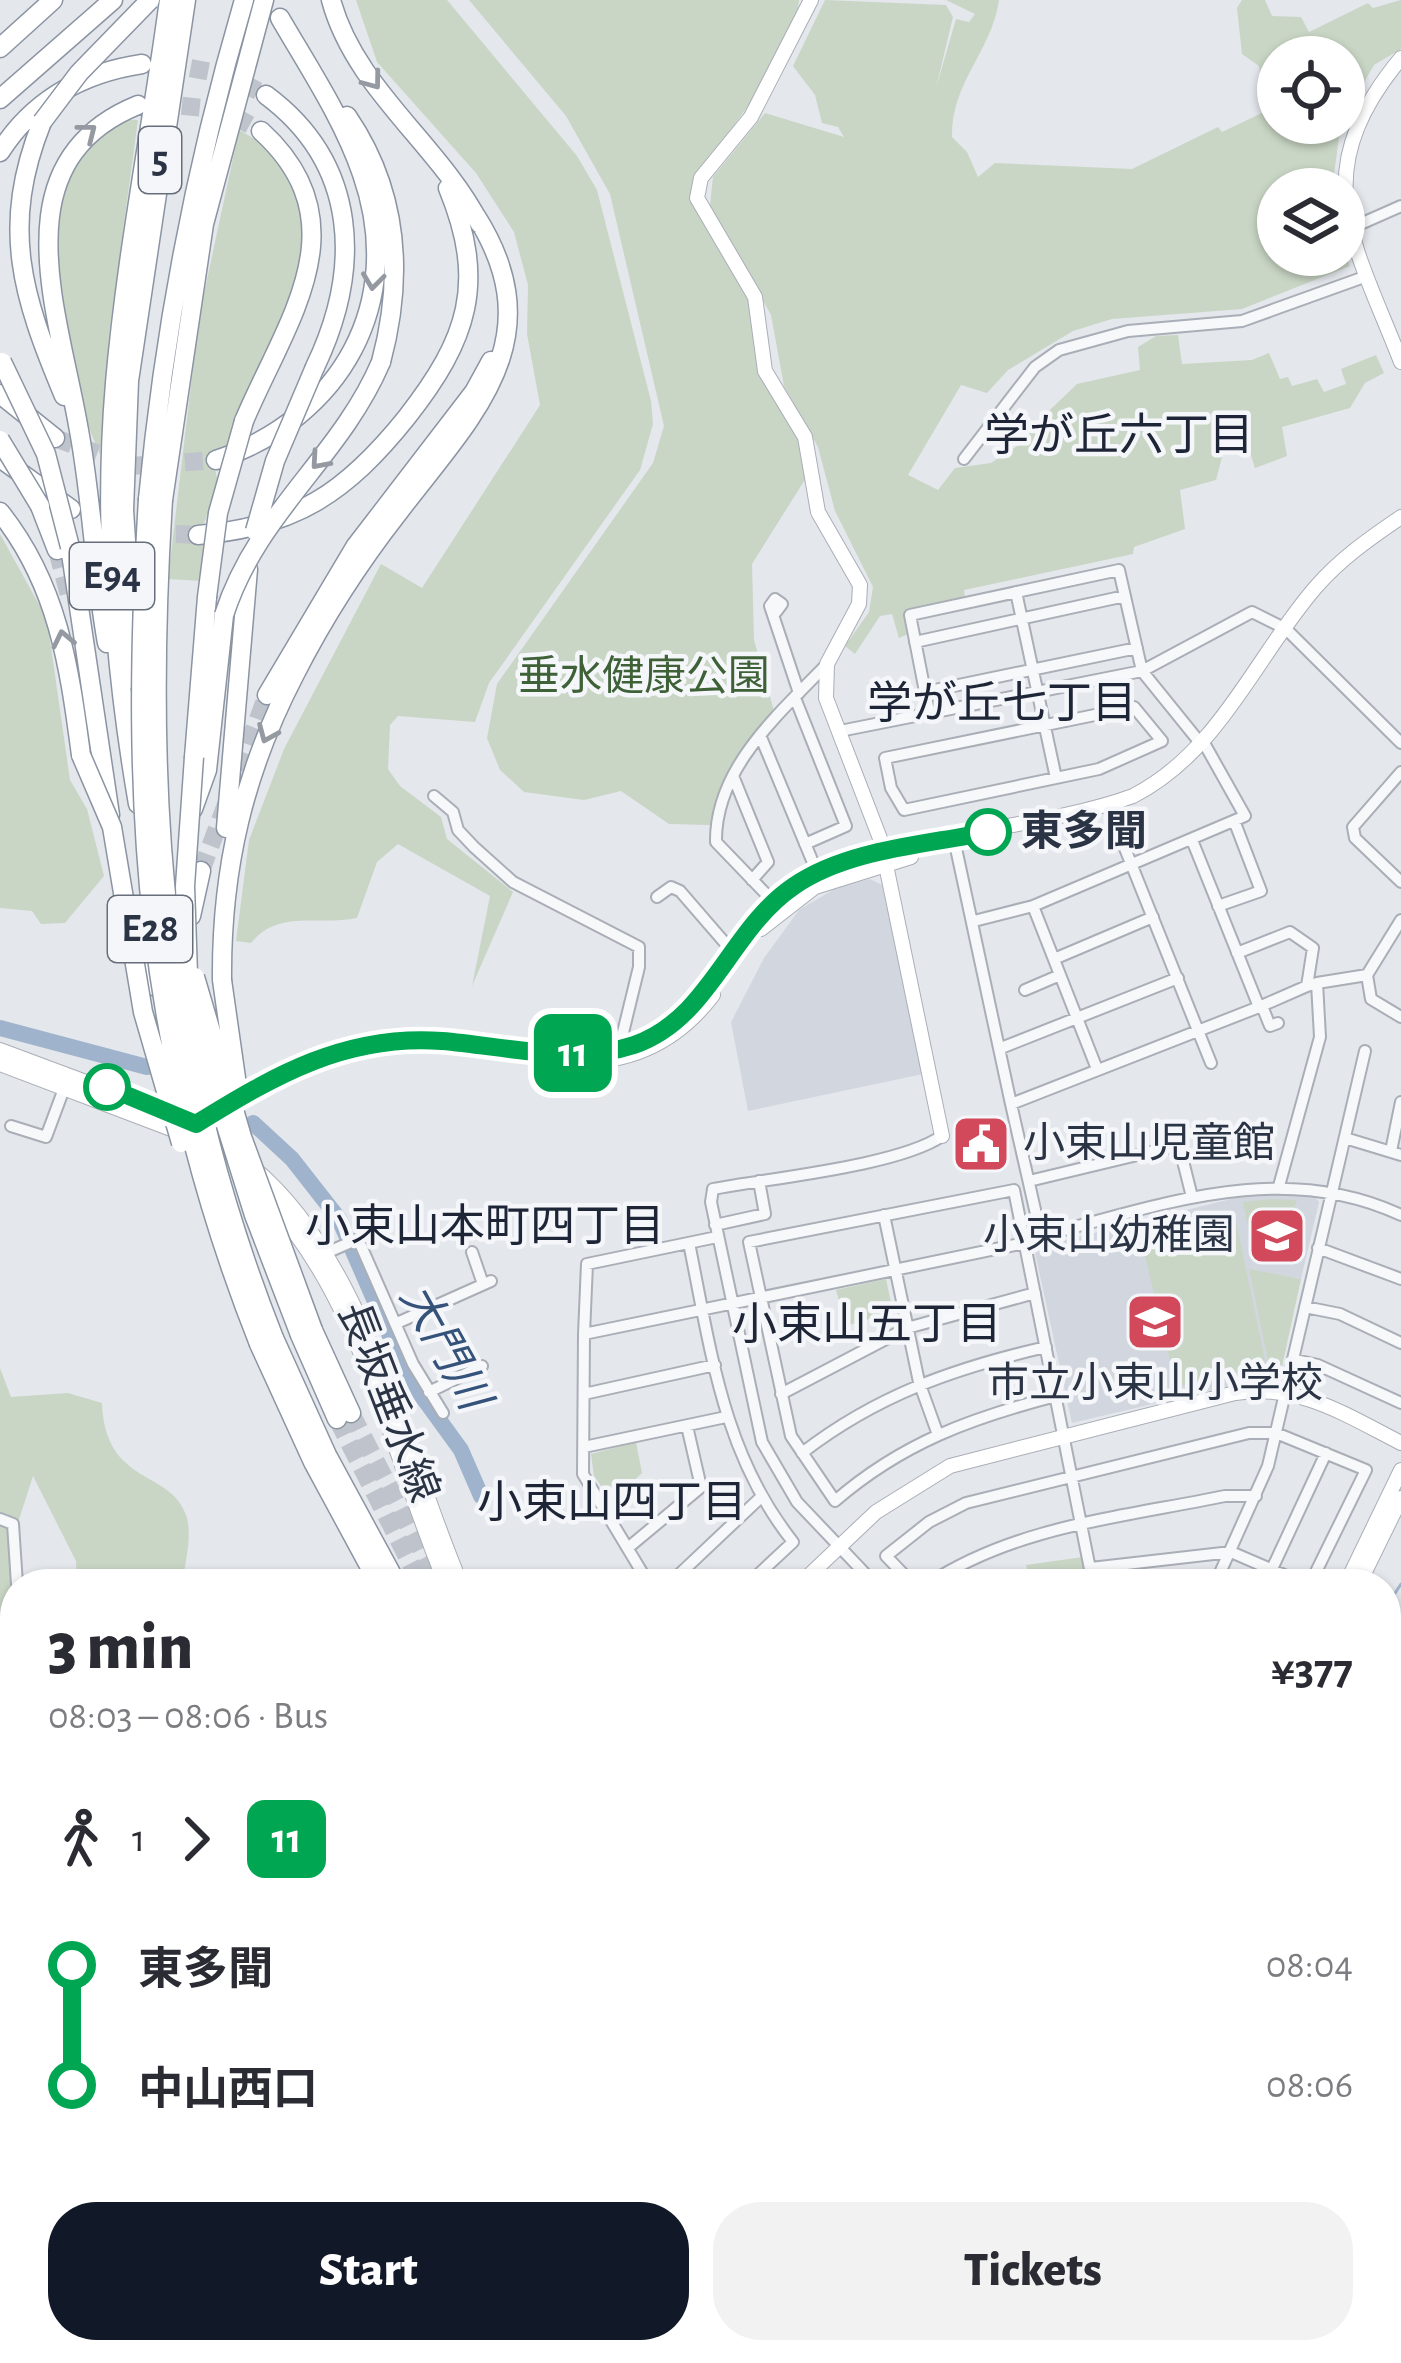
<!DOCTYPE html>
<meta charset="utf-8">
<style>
body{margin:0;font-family:"Alegreya Sans","Noto Sans JP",sans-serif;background:#f2f2f3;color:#2b2b33;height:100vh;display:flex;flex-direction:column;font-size:45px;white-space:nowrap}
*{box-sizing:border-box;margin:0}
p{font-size:39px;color:#7c7c81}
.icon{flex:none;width:66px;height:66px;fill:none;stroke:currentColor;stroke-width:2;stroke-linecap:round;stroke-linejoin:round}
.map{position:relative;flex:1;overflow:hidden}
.side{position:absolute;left:0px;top:1569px;width:1401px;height:795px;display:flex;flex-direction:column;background:#fff;border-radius:48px 48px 0 0;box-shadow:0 3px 9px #0004}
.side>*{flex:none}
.badge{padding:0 24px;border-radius:18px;font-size:42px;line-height:78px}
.tools{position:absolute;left:1257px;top:36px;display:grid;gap:24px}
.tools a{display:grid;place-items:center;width:108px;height:108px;border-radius:50%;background:#fff;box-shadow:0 3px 9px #0004;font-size:60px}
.map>.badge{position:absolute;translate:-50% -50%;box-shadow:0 0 0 6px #fff}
.legs{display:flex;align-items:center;gap:18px;height:132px;padding:0 48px;font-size:39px}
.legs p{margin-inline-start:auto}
.headline{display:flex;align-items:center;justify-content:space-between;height:204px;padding:0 48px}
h1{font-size:66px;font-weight:800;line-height:90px}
.primary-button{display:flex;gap:24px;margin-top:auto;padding:24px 48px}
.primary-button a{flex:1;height:138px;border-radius:48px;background:#111827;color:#fff;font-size:48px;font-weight:800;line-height:138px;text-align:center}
.primary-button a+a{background:#f2f2f3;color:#2b2b33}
ul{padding:0 48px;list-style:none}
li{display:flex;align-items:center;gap:42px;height:120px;font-size:45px}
li i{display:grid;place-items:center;width:18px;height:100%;margin:0 15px;background:currentColor}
li i::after{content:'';width:30px;height:30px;margin:-15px;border:9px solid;border-radius:50%;background:#fff}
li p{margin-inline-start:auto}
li:first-child i{background:linear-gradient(#0000 50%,currentColor 0)}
li:last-child i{background:linear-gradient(currentColor 50%,#0000 0)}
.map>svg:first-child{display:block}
.built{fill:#d2d6de}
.green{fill:#c9d6c5}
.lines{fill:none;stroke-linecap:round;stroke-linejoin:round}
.stream{stroke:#9fb4cc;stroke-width:3}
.river{stroke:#9fb4cc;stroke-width:16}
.highway-tunnel{stroke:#bfc3cb;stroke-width:18;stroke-dasharray:18 9;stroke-linecap:butt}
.street-casing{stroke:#a9aeb7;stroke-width:14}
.secondary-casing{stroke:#a9aeb7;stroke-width:16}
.highway-casing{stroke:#8b94a3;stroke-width:21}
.street{stroke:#f7f8fa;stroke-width:10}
.secondary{stroke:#fff;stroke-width:14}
.highway{stroke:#fff;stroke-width:18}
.highway-bridge-casing{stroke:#8b94a3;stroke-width:21;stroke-linecap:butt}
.highway-bridge{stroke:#fff;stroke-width:18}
.oneway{stroke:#959aa2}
.line-1-casing{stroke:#fff;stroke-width:27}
.line-1{stroke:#00a651;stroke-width:18}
.stop-1-dot{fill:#fff;stroke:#00a651;stroke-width:6}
.labels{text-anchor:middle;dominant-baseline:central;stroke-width:9;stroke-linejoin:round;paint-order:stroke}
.shield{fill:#f4f6f9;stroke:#676e7b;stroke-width:3}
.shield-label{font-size:39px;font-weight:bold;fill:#2b3445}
.park-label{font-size:42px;fill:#3f6138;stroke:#f4f6f9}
.stop-label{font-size:42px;font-weight:bold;fill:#2b3445;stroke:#f4f6f9;text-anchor:start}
.poi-label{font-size:42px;fill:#2b3445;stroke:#f4f6f9;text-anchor:start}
.street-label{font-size:42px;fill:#2b3445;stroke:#f4f6f9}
.neighbourhood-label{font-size:45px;fill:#1d2536;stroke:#f4f6f9}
.water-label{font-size:45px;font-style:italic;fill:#34527a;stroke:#f4f6f9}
</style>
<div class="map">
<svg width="1401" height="2363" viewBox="0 0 1401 2363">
<rect width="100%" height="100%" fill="#e4e7ec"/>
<path class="built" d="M870 879 882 885 923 1074 748 1111 731 1022 764 958 799 910 836 888Z
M1255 1193 1312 1194 1319 1202 1301 1279 1250 1270 1271 1376 1072 1423 1034 1248Z"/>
<path class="green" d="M356 0H447L577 156 597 190 651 401 653 424 640 470 489 683 475 722 398 716 390 725 388 769 400 786 441 817 447 839 513 892 472 986 490 896 398 844 377 862 357 918C319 926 278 909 251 943L236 941 249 840 284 749 381 564 422 588 540 405 527 334 528 285 514 232 476 173 377 62Z
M469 0H799C795 57 726 133 693 178L697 213 748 293 760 375 800 436 806 478 752 564 754 640 774 711C743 746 720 779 710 825L669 824 621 791 584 800 524 792 500 770 487 738 497 684 653 463 664 426 610 194 566 116Z
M825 0 946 5 953 17 936 88 956 19 969 22 975 14 946 0H999C992 51 951 82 952 137L967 152 978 177 995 163 1132 169 1218 127 1222 132 1266 111 1259 66 1242 54 1237 8 1242 0H1265L1272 16 1301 17 1309 32 1368 3 1373 8 1401 0V49L1374 65 1344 117V57H1278V123H1341L1332 189H1278V255H1344V249L1350 266 1242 309 1112 319 1073 331 1008 370 987 393 961 385 908 475 938 490 955 468 991 463 1025 441 1028 431 1077 384 1140 370 1138 347 1156 336 1178 335 1182 364 1252 360 1269 353 1280 379 1288 377 1292 386 1317 379 1324 392 1346 384 1341 369 1376 355 1384 373 1365 383 1350 408 1282 427 1287 456 1255 468 1247 443 1223 453 1216 480 1180 490 1185 529 1134 547 1133 554 964 590 965 598 905 612 908 634 899 638 892 614 880 616 855 654 845 646 869 612 873 587 835 511 818 447 784 386 771 315 710 205 713 177 765 113 844 137 838 127 822 123 815 95 793 66Z
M116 119 138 120 109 334 100 455C75 391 15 250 51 186 65 162 96 139 116 119Z
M239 130C367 195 267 354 229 446L211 453 218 482 204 524 202 581 168 579 199 317Z
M0 534 47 619 70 780 87 809 104 876 65 923 41 924 32 911 0 908Z
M1273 1199 1297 1200 1282 1241 1251 1243 1243 1202Z
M1234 1212 1265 1360 1214 1381 1176 1386 1140 1235Z
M1249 1269 1301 1279 1280 1376H1271Z
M886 1279 893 1312 846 1326 836 1290Z
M0 1368 11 1397 68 1393 102 1403C105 1488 173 1468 187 1518 192 1539 185 1563 182 1584H77L76 1561 33 1476 15 1532V1649L0 1659Z
M636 1442 642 1473 612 1501 594 1476 591 1454Z
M1083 1557 1087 1584H1031L1026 1565Z
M15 1838V1985L0 1953V1853Z
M500 2349H773L771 2363H488Z"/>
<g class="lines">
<path class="stream" d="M1386 1607 1401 1584
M125 2354 141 2351"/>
<path class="river" d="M0 1028 147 1067
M253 1123 292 1159 339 1219 408 1377 461 1450 481 1496"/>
<path class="highway-tunnel" d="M164 63 227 75 266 95
M155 103 223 110 261 131
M55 438 131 466 216 460
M149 533 198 535
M57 550 70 599
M201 871 267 695
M351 1413 439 1584
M337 1419 421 1584
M1386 1837 1401 1835
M1386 1853 1401 1850
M756 2349 760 2363
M802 2349 807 2363"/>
<defs>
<path id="street" d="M1349 229 1401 206
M964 459 1035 367 1059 350 1128 331 1242 321 1367 276
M1016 592 1056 778
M776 612 782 604 775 599 770 606 799 693
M915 642 1125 596
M925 692 1137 648
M795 698 846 826 805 844
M1134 707 1162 741 1099 769 904 810 891 788 885 758Z
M929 712 910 615 1119 570 1142 671 1197 739
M840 731 1142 671 1252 612 1286 629 1401 743
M760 735 814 865
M1401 772 1353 827 1355 838 1401 882
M733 776 768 862 752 880
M434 796 453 812 458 830 474 847 513 882 639 947V967L618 1053
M1108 806 1211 1063
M954 839 1011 1104 1259 1007 1192 840
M766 894 716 842C715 768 779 714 827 664
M657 897 671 887 680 891 725 943
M1033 906 1097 1069
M1218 906 1261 891 1235 823
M1401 920 1367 975 1371 999 1401 1017
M974 921 1033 906 1245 816 1204 743
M1237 953 1290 932 1313 948 1307 986 1259 1007
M1054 959 1153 917
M1317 983 1367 975
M1025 990 1060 975
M1262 1006 1270 1026 1278 1023
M1001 1048 1178 978
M1011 1104 1041 1236C1161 1205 1281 1159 1401 1215
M11 1126 46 1137 65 1086
M1345 1138 1401 1155
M1391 1151 1401 1102
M1029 1181 1179 1145 1192 1197
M1279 1186 1320 1037 1317 983 1307 986
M884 1215 919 1382 937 1432
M715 1225 765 1214 759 1181
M689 1243C711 1351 723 1454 793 1542L748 1584
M1318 1248 1401 1279
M472 1252 483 1284
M326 1253 358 1239 413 1364 443 1413
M1305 1307 1340 1314 1401 1343
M397 1323 491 1281
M584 1334 587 1264 717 1237
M1295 1360 1318 1365 1401 1403
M429 1392 482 1366
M584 1394 715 1365
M781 1394 907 1328 1035 1293
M1056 1396C971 1418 902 1443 835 1501L791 1436 749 1242 1014 1190 1093 1584
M584 1447 726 1417
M802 1453C877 1395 955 1368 1046 1347
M0 1519 13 1524 17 1584
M629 1547 701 1487 687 1426
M1091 1568 1231 1552 1305 1584
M649 1584 583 1474 584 1334 1025 1243
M669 1584 759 1499
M875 1584 797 1502 762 1442 711 1202 713 1189C770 1178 898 1166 942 1136
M913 1584 886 1556 929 1522 966 1503 1249 1433H1276L1366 1470 1310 1584
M928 1584C1016 1526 1123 1517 1225 1496H1256
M1215 1584 1268 1466 1365 1051
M1265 1584 1326 1453
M1386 1630 1401 1640
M0 1784 12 1807 0 1814
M0 2047 15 2044
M8 2156 15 2197
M0 2317 15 2315
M149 2349 151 2363
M857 2349 863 2363
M919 2349 925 2363
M36 2363 125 2349
M248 2363 256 2349
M328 2363 339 2349
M401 2363 413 2349
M475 2363 487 2349
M821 2363 827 2349
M974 2363 970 2360 986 2349"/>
<path id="secondary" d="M811 0 751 117 701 178 697 198 755 297 765 371 805 437 818 512 860 585 859 604 827 664 826 698 881 841 942 1136
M1401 58C1305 174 1353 239 1401 362
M761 929 815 887 911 857
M0 1050 177 1116
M560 1061C624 1067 674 1046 713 995
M0 1064 179 1132
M224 1107C324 1044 386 1036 502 1047 544 1051 589 1059 630 1047 714 1020 731 919 806 879 892 832 1035 832 1133 796 1220 751 1254 659 1315 588 1340 559 1370 538 1401 517
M254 1168C367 1263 404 1452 461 1584
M268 1200C363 1302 392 1457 446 1584
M800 1584 876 1512 950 1466 1235 1393C1298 1383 1346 1415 1401 1443
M1346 1584 1401 1470
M1359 1584 1401 1498
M1386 2058 1401 2056
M0 2102 15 2100
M391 2349 406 2363
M1361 2349 1366 2363
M1373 2349 1378 2363
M782 2363 786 2349"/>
<path id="highway" d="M331 0C355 89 439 144 480 224
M0 48 53 0
M266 95C359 164 362 269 315 367
M0 99 113 0
M347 116C399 192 404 276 381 362
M42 122C0 227 22 296 64 396
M0 152C33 100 82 73 142 64
M0 394 55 438
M244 421C286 321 363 224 261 131
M0 458 71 509
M216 460C341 418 407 303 362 174 343 119 309 68 280 18
M148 499C164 330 196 163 244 0
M163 500 204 224 264 0
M40 506 57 550
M0 512C58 585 69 665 81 755
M198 535C296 527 347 492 407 417 468 339 487 283 448 188
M70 547 110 815
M107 643C94 571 92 497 78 425 57 307 0 161 138 105
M135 680 124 510 129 381 186 0
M267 695 355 547 474 392 491 361
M194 757 207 597
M138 804C114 665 103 523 115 383 126 254 152 128 169 0
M193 809 207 770 224 615
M226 828 248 569
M130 905 156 987
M191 916 201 871
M222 980C221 869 244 772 295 674 324 617 359 563 398 513 471 417 555 341 476 216
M313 1330 351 1413
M300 1335 337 1419
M274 1338 327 1455 397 1584
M259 1344 313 1462 379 1584
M1386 1777 1401 1779
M1386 1798 1401 1800"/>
</defs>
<use href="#street" class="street-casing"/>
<use href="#secondary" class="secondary-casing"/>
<use href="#highway" class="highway-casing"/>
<use href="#street" class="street"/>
<use href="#secondary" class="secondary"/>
<use href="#highway" class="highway"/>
<defs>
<path id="highway-bridge" d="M42 122 79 73 150 0
M2 362 46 454 70 547
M0 440 40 506
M148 499C129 807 144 1054 259 1344
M163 500C144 800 162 1055 274 1338
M255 531 275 461 315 367
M207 597 218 513 244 421
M224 615C257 512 340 458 381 362
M81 755 112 827 143 1012 181 1143
M195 977 242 1137 313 1330
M222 980 237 1085
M189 1004 185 886 194 757
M190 1010 254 1215 300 1335"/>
</defs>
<use href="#highway-bridge" class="highway-bridge-casing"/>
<use href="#highway-bridge" class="highway-bridge"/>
</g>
<defs><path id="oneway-chevron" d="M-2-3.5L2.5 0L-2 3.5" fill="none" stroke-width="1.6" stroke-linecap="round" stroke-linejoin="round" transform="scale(3)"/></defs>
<g class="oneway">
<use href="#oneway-chevron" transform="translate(373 81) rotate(53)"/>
<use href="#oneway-chevron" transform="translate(88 132) rotate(-38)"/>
<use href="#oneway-chevron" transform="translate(373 281) rotate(97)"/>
<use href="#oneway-chevron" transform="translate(319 461) rotate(131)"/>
<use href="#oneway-chevron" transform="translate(63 639) rotate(-102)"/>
<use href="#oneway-chevron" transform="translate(267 734) rotate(113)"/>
</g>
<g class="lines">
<defs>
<path id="line-1" d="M107 1087 196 1124C275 1075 346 1034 442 1041 504 1046 574 1065 634 1045 710 1019 730 929 794 886 848 849 925 845 988 832"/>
</defs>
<use href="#line-1" class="line-1-casing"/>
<use href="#line-1" class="line-1"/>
</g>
<defs>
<symbol id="civic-square" viewBox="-11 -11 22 22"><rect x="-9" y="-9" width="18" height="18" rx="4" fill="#d1495b" stroke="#f4f6f9"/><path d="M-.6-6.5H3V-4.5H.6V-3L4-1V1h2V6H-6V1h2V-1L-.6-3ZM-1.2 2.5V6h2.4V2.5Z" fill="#fff"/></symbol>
<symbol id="school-square" viewBox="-11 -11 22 22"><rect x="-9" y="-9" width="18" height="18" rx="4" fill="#d1495b" stroke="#f4f6f9"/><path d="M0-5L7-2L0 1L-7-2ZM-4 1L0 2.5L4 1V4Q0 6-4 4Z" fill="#fff"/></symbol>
</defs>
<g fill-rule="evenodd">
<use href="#civic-square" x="948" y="1111" width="66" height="66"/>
<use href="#school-square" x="1244" y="1203" width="66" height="66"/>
<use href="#school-square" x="1122" y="1289" width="66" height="66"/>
</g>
<g class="stop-1-dot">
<circle cx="988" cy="832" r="21"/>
<circle cx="107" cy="1087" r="21"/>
</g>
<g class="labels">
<g class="shield">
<rect x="139" y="127" width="42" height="66" rx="9"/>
<rect x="70" y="543" width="84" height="66" rx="9"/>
<rect x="108" y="896" width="84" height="66" rx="9"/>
</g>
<g class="shield-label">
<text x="160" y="160">5</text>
<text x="112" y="576">E94</text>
<text x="150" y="929">E28</text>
</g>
<g class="park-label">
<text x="644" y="677">垂水健康公園</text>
</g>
<g class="stop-label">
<text x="1021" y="832">東多聞</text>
</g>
<g class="poi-label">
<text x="1023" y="1144">小束山児童館</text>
<text x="1235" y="1236" text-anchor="end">小束山幼稚園</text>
<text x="1155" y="1384" text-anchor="middle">市立小束山小学校</text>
</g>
<g class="street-label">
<text transform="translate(388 1402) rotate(69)">長坂垂水線</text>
</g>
<g class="neighbourhood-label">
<text x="1119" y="436">学が丘六丁目</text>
<text x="1002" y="704">学が丘七丁目</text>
<text x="485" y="1227">小束山本町四丁目</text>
<text x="867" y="1325">小束山五丁目</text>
<text x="612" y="1503">小束山四丁目</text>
</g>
<g class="water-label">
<text transform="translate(444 1347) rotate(61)">大門川</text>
</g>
</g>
</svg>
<div class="tools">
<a><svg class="icon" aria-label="locate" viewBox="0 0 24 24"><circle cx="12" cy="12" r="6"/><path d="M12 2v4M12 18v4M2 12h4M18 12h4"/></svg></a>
<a><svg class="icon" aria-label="layers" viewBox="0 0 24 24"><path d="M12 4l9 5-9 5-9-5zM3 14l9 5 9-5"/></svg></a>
</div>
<b class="badge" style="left:573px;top:1053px;background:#00a651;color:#fff">11</b>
<section class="side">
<div class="headline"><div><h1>3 min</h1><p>08:03 – 08:06 · Bus</p></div><b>¥377</b></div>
<div class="legs"><svg class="icon" aria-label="walk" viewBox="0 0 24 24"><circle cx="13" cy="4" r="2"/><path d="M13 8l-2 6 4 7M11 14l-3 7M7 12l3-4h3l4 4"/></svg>1<svg class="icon" aria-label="forward" viewBox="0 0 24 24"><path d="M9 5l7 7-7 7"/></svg><b class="badge" style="background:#00a651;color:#fff">11</b></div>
<ul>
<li><i style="color:#00a651"></i><b>東多聞</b><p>08:04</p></li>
<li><i style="color:#00a651"></i><b>中山西口</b><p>08:06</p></li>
</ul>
<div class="primary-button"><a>Start</a><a>Tickets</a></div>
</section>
</div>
